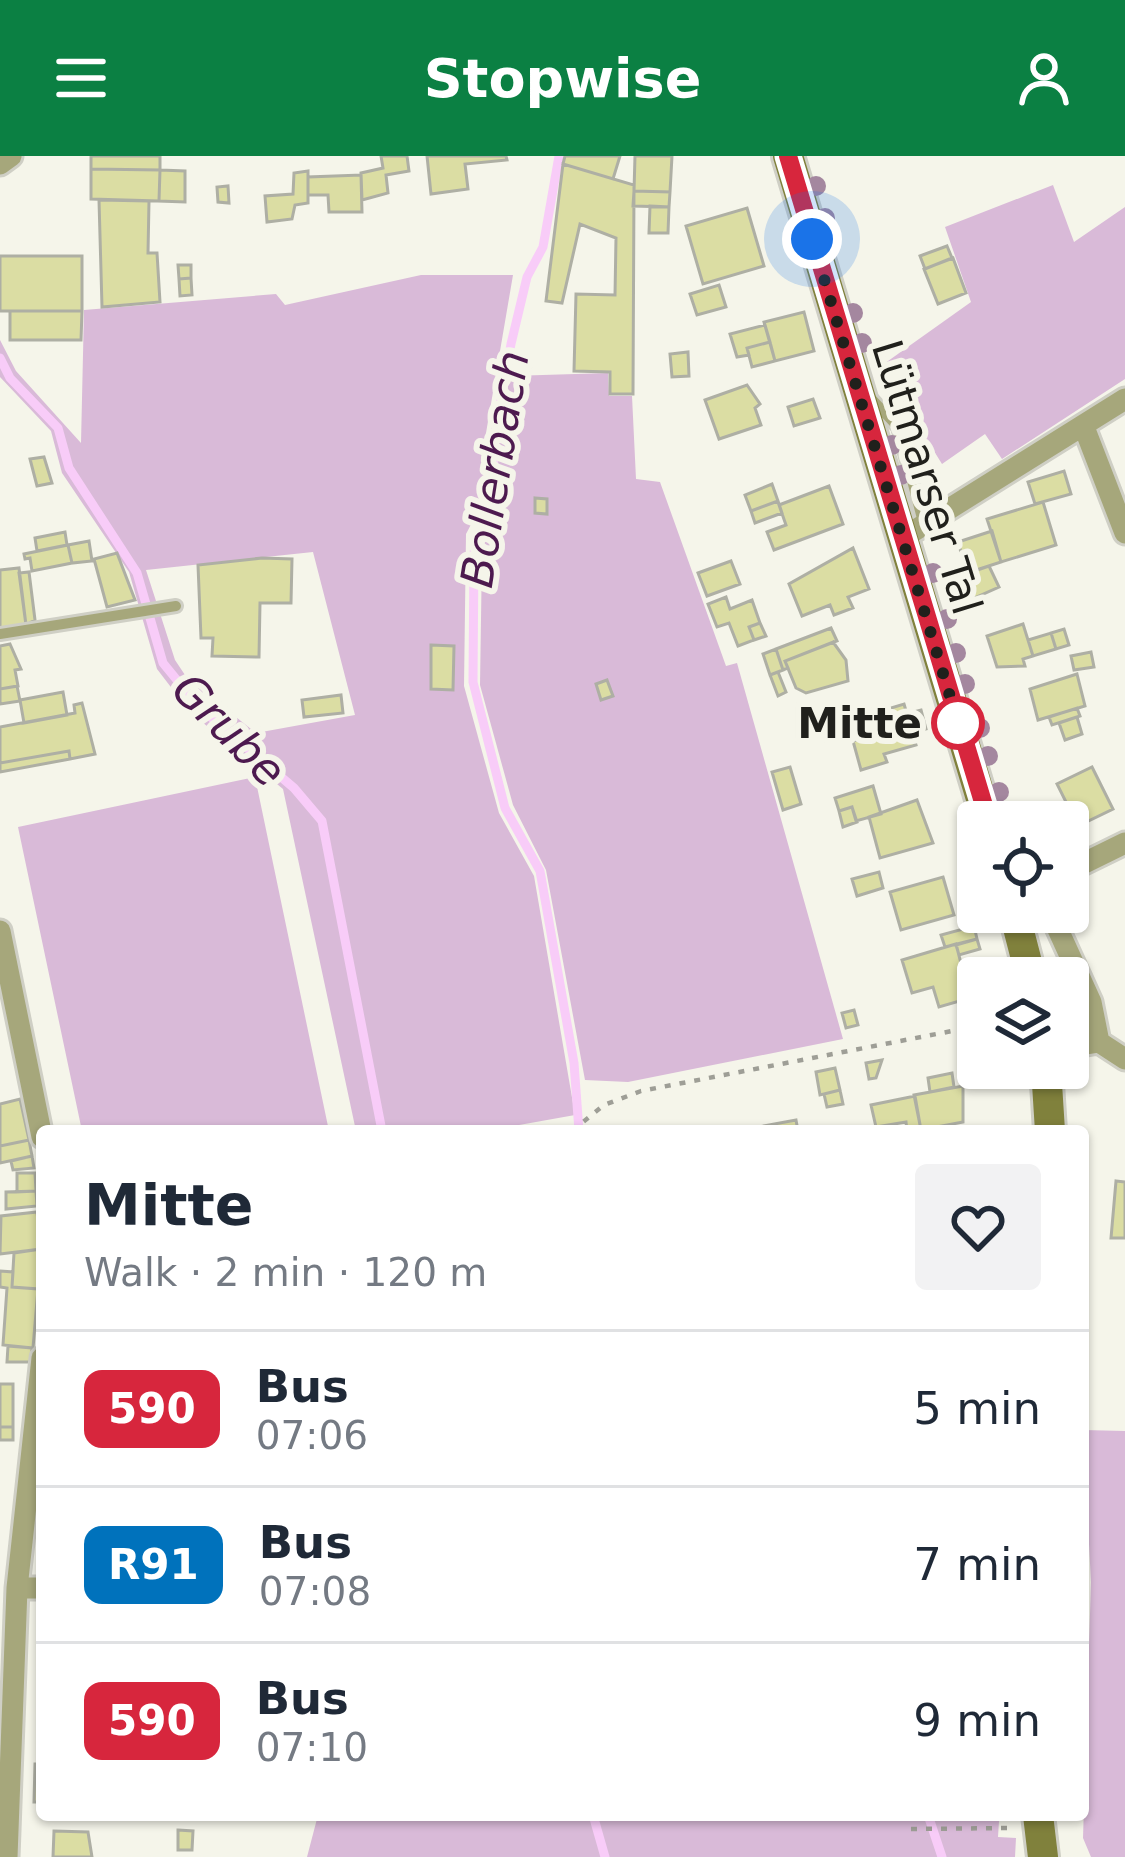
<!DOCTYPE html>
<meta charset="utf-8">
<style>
body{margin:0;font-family:"DejaVu Sans",sans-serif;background:#f2f2f3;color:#1f2937;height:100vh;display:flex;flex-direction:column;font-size:45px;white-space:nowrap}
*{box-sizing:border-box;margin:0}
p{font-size:39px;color:#747a83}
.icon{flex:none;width:66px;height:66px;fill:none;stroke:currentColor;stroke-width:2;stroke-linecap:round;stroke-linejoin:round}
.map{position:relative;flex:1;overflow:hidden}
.details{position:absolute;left:36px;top:969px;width:1053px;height:696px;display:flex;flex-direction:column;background:#fff;border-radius:12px;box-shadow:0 3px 9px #0004}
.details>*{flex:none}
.badge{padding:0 24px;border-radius:18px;font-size:42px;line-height:78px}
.fabs{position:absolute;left:957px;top:645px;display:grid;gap:24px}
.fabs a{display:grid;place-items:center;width:132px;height:132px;border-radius:12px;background:#fff;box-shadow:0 3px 9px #0004;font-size:60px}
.you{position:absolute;width:60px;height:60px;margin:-30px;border:9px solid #fff;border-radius:50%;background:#1a73e8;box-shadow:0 0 0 18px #1a73e833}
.map>.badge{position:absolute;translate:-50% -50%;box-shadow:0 0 0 6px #fff}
.round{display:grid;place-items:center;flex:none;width:126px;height:126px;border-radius:12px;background:#f2f2f3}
.headline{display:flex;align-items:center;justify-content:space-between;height:204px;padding:0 48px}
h1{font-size:57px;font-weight:800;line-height:90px}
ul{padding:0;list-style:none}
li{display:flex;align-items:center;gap:36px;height:156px;padding:0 48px;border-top:3px solid #e0e1e3}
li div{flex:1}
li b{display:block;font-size:45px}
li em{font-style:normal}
li .badge{min-width:132px;font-weight:700;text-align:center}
header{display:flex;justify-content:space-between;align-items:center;height:156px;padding:0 48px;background:#0b8043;color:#fff;font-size:54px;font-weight:800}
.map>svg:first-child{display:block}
.green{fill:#d9bad8;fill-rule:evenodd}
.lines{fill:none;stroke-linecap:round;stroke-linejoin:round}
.stream{stroke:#f8ccf8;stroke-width:9}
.building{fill:#dbdda3;stroke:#aeafa4;stroke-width:3}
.lane-casing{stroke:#cfcfc5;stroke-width:16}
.street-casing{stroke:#cfcfc5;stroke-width:27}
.secondary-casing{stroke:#cfcfc5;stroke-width:36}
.path{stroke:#9e9e96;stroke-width:4.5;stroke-dasharray:6 9;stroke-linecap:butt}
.lane{stroke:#a6a77b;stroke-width:10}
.street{stroke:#a6a77b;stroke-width:21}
.secondary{stroke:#80813c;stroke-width:30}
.tree{fill:#a4879f}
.line-casing{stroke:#fff;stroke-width:27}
.line{stroke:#d7263d;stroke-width:18}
.walk{stroke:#20201c;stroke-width:12;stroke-dasharray:0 21.6}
.stop-dot{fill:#fff;stroke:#d7263d;stroke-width:6}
.labels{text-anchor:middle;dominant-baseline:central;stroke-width:12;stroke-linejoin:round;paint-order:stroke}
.street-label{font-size:42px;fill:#20201c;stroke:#f5f5ea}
.stop-label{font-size:42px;font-weight:bold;fill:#20201c;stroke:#f5f5ea;text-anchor:end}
.water-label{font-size:45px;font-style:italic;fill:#4d1a4f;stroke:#f5f5ea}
</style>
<header><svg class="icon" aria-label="menu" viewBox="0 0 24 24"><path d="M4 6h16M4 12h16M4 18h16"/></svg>Stopwise<svg class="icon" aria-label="person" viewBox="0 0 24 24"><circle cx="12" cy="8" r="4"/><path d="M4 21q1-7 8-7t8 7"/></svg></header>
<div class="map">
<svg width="1125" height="1701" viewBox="0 0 1125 1701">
<rect width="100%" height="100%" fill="#f5f5ea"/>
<path class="green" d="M1053 29 1074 86 1125 51V223L1002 303 985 278 942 308 881 210 971 146 945 71Z
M421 119H513L486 277V340L466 378 464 530 499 657 534 720 575 959 486 975H356L283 633 190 556 157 513 129 416 62 317 51 275 0 221V184L16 215 81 287 84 154 276 138 285 149ZM313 396 355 559 256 577 187 522 175 504 146 414Z
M608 217 609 240H632L636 323 660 326 726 510 737 507 843 883 628 926 585 924 546 714 513 649 480 529 482 397 497 343 499 277 510 220Z
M255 621 329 975H82L18 671Z
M1083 1274 1125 1275V1701H1091L1083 1682 1091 1426Z
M318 1659H1017L1016 1664 999 1665 998 1681 1016 1682 1015 1701H307Z"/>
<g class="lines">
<path class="stream" d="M559 0 543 91 527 121 511 188 495 277 491 343 474 396 473 526 505 652 540 715 574 907 579 975
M0 202 10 222 58 272 69 312 137 417 163 507 199 551 294 632 322 665 382 975
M593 1659 605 1701
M928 1659 942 1701"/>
</g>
<path class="building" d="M91 0H160V14L91 13Z
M381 0H407L409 15 386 19 388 37 362 44 361 17 383 12Z
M427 0H506L507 4 465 8 468 33 431 38Z
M565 0H620L613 23 563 8Z
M635 0H672L670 36 634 35Z
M563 8 634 29 633 238H610V216L574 215 576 138 615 139 616 82 580 68 562 147 546 145Z
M91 13 160 14 159 45 91 43Z
M160 14 185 15V46L159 45Z
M308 15V47L295 49 292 63 267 66 265 40 293 38 294 17Z
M361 19 362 56H329L328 39H308V21Z
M228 30 229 47 218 46 217 31Z
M634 35 670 36 669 51 633 50Z
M99 44 149 45 148 97H157L160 146 102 151Z
M650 50 669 51 668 77H649Z
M747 52 764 110 703 128 686 70Z
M947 90 952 102 925 113 920 100Z
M0 100H82V155H0Z
M953 102 966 137 938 148 924 113Z
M178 109H191V122L179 123Z
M191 122 192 139 180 140 179 123Z
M719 129 726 151 697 159 690 138Z
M10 155H82L81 184H10Z
M804 156 814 195 775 205 764 166Z
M765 169 770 186 747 192 749 199 737 201 730 178Z
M770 186 775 205 752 211 747 192Z
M688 196 689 220 672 221 670 198Z
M747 229 760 248 755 252 761 269 719 283 705 244Z
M813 243 820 262 794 270 788 251Z
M926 292 931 310 922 312 917 294Z
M44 301 52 327 37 330 30 303Z
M1064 315 1071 338 1035 348 1028 326Z
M772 328 778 345 751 355 745 339Z
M829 330 843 368 774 394 767 376 786 369 779 349Z
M535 342 547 343V358L535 357Z
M778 345 782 357 755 367 751 355Z
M1043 346 1056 389 1001 406 987 363Z
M992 375 1001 406 967 417 958 386Z
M65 376 67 389 37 395 35 382Z
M89 385 92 405 72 407 68 389Z
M68 389 72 407 32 415 30 402 25 403 24 398Z
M853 392 869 433 848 441 853 452 834 459 830 449 802 460 789 428Z
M117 397 135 444 107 451 94 403Z
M262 402 292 403 291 447H260L259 501 212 500 213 482H201L198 409Z
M731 405 740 428 707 440 698 417Z
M989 410 999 431 972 443 960 420Z
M19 412 26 469 0 473V414Z
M29 416 35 464 26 469 19 417Z
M726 441 730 453 752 444 760 467 749 471 754 484 738 490 729 467 717 471 708 448Z
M760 467 766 480 754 484 749 471Z
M1023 468 1033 500 1023 503 1025 510 997 511 987 480Z
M831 472 837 485 785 505 788 512 783 514 776 493Z
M1064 473 1069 489 1056 493 1051 477Z
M1051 477 1056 493 1033 500 1028 484Z
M833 486 846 504 848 525 806 537 796 532 785 505Z
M10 488 21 513 15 514 18 530 0 533V490Z
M431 489 454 490 453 534 431 533Z
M776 493 783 514 770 519 763 498Z
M1091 496 1094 511 1074 514 1071 500Z
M778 516 786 536 778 540 770 519Z
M1077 518 1085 550 1038 564 1030 533Z
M607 524 613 540 601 544 596 528Z
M17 530 20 545 0 548V533Z
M63 536 67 559 24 567 20 544Z
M341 539 343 557 304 561 302 544Z
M82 547 95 598 70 603 69 595 0 607V571L75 557 74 549Z
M904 548 916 589 884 598 887 606 861 614 853 585 877 578 871 558Z
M1077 552 1080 560 1052 569 1049 561Z
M921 554 926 573 918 575 913 556Z
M1077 561 1082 578 1065 584 1059 567Z
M69 595 70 603 0 616V607Z
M790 611 801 648 783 654 772 616Z
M1092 611 1113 653 1078 670 1057 628Z
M873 630 881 658 856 665 852 651 839 655 835 642Z
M917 644 933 687 880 702 869 661Z
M852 651 857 666 843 671 839 655Z
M879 716 883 732 857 740 852 723Z
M943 721 954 759 901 774 890 736Z
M974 770 977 783 945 791 941 779Z
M977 783 980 793 959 799 956 789Z
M956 788 970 842 939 851 933 831 912 837 902 804Z
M854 854 858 869 846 872 842 857Z
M882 904 876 922 869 923 866 907Z
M835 912 840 934 820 939 816 916Z
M952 917 954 931 930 936 928 922Z
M963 930V966L921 974 914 939Z
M840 934 843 948 827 951 824 938Z
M915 940 921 974 907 975 906 966 876 971 871 949Z
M20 943 29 984 0 990V948Z
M796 964 798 975H742V974Z
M29 984 32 1000 0 1007V990Z
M32 1000 34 1012 13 1014 11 1005Z
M17 1017H35L36 1035 17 1036Z
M1116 1025 1125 1026V1082H1111Z
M36 1035 37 1050 6 1053V1036Z
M37 1056 41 1093 0 1098 1 1060Z
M41 1093 38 1133 12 1131 14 1097Z
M0 1115 13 1116 12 1131 38 1133 33 1192 3 1189 7 1132 0 1131Z
M8 1190 32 1192 31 1206H7Z
M0 1228H13V1271H0Z
M0 1271H13V1284H0Z
M35 1608H42V1646H34Z
M178 1674 193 1675 192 1694H178Z
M54 1675 88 1676 92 1701H53Z"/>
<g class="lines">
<defs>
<path id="lane" d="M866 237 898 271 924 370
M0 478 176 450"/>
<path id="street" d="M0 8 11 0
M1084 271 1125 377
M901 383 1125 243
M1068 715 1125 687
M1050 756 1091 846 1099 886
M0 775 42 981
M1068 891 1099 886 1125 903
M17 1432H42
M7 1701 17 1432 42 1202"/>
<path id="secondary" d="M788 0 988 666
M1014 756 1031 822
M1046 912 1050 975
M1038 1659 1043 1701"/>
</defs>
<use href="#lane" class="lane-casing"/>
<use href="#street" class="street-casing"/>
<use href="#secondary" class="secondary-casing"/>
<path class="path" d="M572 975 604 949 641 935 978 870
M911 1673 1010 1672"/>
<use href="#lane" class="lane"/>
<use href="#street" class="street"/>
<use href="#secondary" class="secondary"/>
</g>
<g class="tree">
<circle cx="816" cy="30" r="10"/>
<circle cx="825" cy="62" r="10"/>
<circle cx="853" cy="157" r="10"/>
<circle cx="862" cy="187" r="10"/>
<circle cx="892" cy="289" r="10"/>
<circle cx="901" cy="319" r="10"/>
<circle cx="933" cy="417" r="10"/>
<circle cx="947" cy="463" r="10"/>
<circle cx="956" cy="497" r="10"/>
<circle cx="965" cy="528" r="10"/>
<circle cx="980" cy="572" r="10"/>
<circle cx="988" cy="600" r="10"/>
<circle cx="999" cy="636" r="10"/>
<circle cx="1036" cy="767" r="10"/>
</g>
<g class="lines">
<defs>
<path id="line" d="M788 0 989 666"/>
</defs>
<use href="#line" class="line-casing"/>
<use href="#line" class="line"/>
<path class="walk" d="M812 83 958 567"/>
</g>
<circle class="stop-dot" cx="958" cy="567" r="24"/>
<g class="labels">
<g class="street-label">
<text transform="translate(927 321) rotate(73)">Lütmarser Tal</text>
</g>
<g class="stop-label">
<text x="922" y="567">Mitte</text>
</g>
<g class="water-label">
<text transform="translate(495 313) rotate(-81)">Bollerbach</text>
<text transform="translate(229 574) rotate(45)">Grube</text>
</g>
</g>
</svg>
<div class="fabs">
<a><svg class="icon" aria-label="locate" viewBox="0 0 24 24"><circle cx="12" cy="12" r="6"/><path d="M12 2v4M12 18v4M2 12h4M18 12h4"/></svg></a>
<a><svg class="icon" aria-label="layers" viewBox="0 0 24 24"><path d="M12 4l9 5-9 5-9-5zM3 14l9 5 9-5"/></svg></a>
</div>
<div class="you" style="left:812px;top:83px"></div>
<section class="details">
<div class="headline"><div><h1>Mitte</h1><p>Walk · 2 min · 120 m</p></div><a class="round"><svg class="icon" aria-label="heart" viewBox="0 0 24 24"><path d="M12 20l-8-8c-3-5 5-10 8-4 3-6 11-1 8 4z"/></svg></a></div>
<ul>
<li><span class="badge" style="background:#d7263d;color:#fff">590</span><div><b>Bus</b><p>07:06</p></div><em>5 min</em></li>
<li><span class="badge" style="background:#0072bc;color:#fff">R91</span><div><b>Bus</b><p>07:08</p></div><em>7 min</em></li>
<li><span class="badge" style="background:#d7263d;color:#fff">590</span><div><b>Bus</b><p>07:10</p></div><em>9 min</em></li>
</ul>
</section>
</div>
